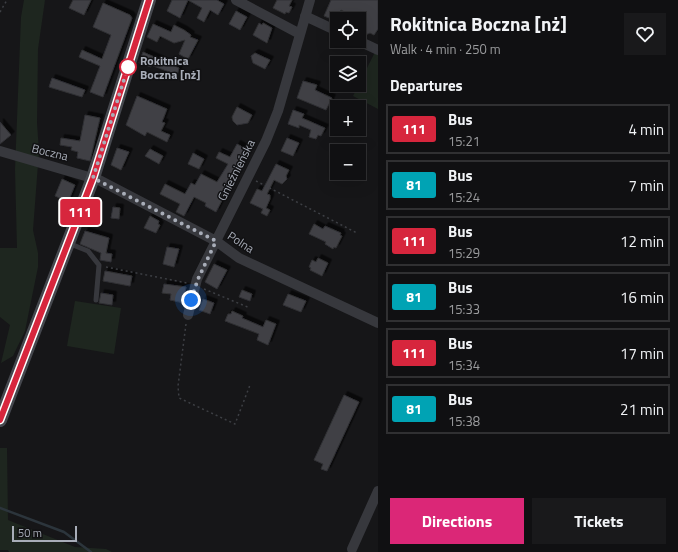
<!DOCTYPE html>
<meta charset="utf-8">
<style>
body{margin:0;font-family:"Titillium Web",sans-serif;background:#19191b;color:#f1f3f6;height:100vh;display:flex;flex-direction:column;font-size:15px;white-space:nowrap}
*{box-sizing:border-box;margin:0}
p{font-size:13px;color:#9c9d9f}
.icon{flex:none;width:22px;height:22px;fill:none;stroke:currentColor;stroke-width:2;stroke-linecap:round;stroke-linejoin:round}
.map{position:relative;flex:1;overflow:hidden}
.side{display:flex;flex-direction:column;background:#101012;width:300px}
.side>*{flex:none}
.badge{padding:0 8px;border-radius:3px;font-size:14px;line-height:26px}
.controls{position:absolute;left:330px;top:12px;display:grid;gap:8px}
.controls a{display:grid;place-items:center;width:36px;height:36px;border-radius:0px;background:#101012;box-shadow:0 4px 16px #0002,0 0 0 1px #303032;font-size:20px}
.scale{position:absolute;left:12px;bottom:10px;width:65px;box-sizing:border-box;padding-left:4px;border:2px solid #a8adb8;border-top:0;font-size:11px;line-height:14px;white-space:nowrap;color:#a8adb8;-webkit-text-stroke:3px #111113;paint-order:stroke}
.you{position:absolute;width:20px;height:20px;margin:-10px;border:3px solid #fff;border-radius:50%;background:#1a73e8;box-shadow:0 0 0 6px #1a73e833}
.map>.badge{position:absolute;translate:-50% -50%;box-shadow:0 0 0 2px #fff}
h2{padding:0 12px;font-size:15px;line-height:36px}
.round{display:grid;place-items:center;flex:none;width:42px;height:42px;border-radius:0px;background:#19191b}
.overview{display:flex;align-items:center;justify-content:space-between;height:68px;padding:0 12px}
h1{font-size:19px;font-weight:700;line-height:30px}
.action{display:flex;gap:8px;margin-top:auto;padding:8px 12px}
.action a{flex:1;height:46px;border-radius:0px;background:#db2777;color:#fff;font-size:16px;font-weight:700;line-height:46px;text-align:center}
.action a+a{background:#19191b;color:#f1f3f6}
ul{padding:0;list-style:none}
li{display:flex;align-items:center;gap:12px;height:50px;margin:0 8px 6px;padding:0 4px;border:2px solid #303032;border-radius:0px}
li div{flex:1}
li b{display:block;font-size:15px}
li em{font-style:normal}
li .badge{min-width:44px;font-weight:700;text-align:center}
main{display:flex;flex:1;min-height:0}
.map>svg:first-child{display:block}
.green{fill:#1e261f}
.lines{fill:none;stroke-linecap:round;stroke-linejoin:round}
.stream{stroke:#2c353c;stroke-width:2.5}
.building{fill:#404145;stroke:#303034;filter:url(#shadow)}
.path{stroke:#3d3f44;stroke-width:1.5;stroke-dasharray:2 3;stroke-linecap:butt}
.lane{stroke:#37383d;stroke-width:5}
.street{stroke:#37383d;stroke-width:10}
.secondary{stroke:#45474d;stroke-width:14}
.line-casing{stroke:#fff;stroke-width:9}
.line{stroke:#d7263d;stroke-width:6}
.walk{stroke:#a8adb8;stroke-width:4;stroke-dasharray:0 7.2}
.stop-dot{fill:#fff;stroke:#d7263d;stroke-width:2}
.labels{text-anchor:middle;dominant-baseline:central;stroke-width:3;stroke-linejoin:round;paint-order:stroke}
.stop-label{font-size:12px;font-weight:bold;fill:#a8adb8;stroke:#111113;text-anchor:start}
.street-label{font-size:12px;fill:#a8adb8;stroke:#111113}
</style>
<main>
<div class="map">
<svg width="378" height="552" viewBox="0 0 378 552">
<defs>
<filter id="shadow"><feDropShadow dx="3.5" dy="-3.5" stdDeviation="0" flood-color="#0009"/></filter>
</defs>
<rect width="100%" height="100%" fill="#161618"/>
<path class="green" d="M24 0H45L38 49 37 123 39 151 33 230 38 253V267L25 331 13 356 1 363 10 325 0 317V248H17L15 170 21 17Z
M375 52 378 53V109L353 96Z
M75 301 121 308 114 354 67 346Z
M0 448H7L8 520 75 547 106 549 112 552H9L8 550H0Z"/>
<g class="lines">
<path class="stream" d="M0 508 64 532 91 552"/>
</g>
<path class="building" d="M73 0H91L84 15 69 8Z
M172 0H217L224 4 218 15 210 10 204 22 197 18 202 8 188 0 180 18 167 11Z
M277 0H292L289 6 292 7 289 13 286 12 285 14 273 8Z
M331 0H378V29L374 35 370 33 363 36 365 30 359 27V19L341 10 334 20 324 16Z
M103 3 130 15 132 18 103 97 90 92 100 66 79 57 82 50 102 59 111 35 93 27Z
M236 11 247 17 240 30 229 24Z
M259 23 262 25 263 23 272 28 267 43 253 35Z
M153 24 171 32 174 25 184 30 191 35 190 37 198 40 188 59 179 54 185 40 174 43 160 36 157 42 147 37Z
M143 52 179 68 177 75 151 65V67L139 63Z
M255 53 270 60 265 69 253 63 251 56Z
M52 78 85 90 82 97 49 87Z
M303 81 317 85 315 90 332 98 326 110 297 98Z
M137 96 167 109 162 122 165 123 161 131 170 135 167 142 147 132 145 136 126 125Z
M237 107 252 115 248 123 237 125 233 121 232 117Z
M293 110 304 114 302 118 325 128 321 136 318 135 316 139 309 137 311 130 299 125V128L288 124Z
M85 115 100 118 90 161 77 158 78 152 71 150 72 147 60 145 61 138 80 141Z
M0 122 11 135 0 144Z
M287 138 299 143 293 156 281 151Z
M237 144 248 150 216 212 205 206 206 203 194 197 184 216 176 212 180 204 160 194 165 184 185 194 191 183 195 185 201 174 217 182 228 164 216 158 219 152 230 157Z
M117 148 129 152 121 170 111 165Z
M150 149 163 156 159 164 145 156Z
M193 153 204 159 199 169 188 164Z
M276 164 289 170 286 176 287 179 282 184 274 180 267 194 270 195V199L266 208 270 210 267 216 261 213 263 209 250 203 257 189 262 191Z
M62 179 75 185 68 202 55 196Z
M113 207 120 208 119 219 111 218Z
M150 216 159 221 158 224 160 225 156 233 144 228Z
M314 224 323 229 325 226 341 233 340 235 342 236 336 248 334 247 333 249 325 244 326 242 309 234Z
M85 231 109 238 106 253 112 254 111 262 100 260 101 253 80 244Z
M167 247 179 249 174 267 163 264Z
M318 258 328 263 322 276 310 270 311 268 309 267 312 260 316 262Z
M214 264 227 270 217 289 205 282Z
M105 271 132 276 130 286 103 281Z
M164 284 186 287 183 303 170 300 171 294 162 293Z
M242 290 252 294 250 301 239 297Z
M101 293 113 295 112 305 99 303Z
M288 294 306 301 301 312 283 305Z
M203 299 214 303 210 314 199 310Z
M232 311 243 316 242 318 263 327 266 320 276 324 268 345 257 340 259 334 225 321 228 314H231Z
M344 395 359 402 327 471 321 469 323 464 314 460Z"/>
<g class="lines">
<path class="path" d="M0 12 7 0
M256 181 357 233
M106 267 187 283
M204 289 250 308
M186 324 178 386 179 398 235 424 250 385"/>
<path class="lane" d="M68 243 88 251 99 265 96 300"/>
<path class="street" d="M236 0 300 34
M305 16 337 31
M359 41 378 50
M0 151 99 180 216 241 239 258 378 323
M188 315 197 279 266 141 278 111 310 0
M352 549 378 491"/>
<path class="secondary" d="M0 420 93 178 149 0"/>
</g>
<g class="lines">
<defs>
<path id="line" d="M0 420 93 178 149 0"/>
</defs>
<use href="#line" class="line-casing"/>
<use href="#line" class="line"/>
<path class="walk" d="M128 67 93 178 216 241 198 279 191 300"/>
</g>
<circle class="stop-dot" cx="128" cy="67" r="8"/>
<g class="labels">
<g class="stop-label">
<text x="140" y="60">Rokitnica<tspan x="140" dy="14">Boczna [nż]</tspan></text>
</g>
<g class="street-label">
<text transform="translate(50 152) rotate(14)">Boczna</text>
<text transform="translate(236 170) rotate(-63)">Gnieźnieńska</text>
<text transform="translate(241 242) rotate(33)">Polna</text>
</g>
</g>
</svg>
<div class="controls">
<a><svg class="icon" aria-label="locate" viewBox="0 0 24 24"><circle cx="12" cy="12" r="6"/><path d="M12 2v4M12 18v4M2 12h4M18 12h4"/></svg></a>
<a><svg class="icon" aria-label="layers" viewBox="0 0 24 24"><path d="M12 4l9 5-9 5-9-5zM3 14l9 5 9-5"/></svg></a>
<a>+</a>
<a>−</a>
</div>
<div class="scale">50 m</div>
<div class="you" style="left:191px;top:300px"></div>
<b class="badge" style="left:80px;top:212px;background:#d7263d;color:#fff">111</b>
</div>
<section class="side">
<div class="overview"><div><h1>Rokitnica Boczna [nż]</h1><p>Walk · 4 min · 250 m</p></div><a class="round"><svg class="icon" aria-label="heart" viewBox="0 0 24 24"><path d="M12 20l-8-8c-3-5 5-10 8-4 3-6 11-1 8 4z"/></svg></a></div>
<h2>Departures</h2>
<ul>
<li><span class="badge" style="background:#d7263d;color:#fff">111</span><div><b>Bus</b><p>15:21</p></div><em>4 min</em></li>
<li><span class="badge" style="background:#00a3b4;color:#fff">81</span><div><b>Bus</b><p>15:24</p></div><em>7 min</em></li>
<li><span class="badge" style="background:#d7263d;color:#fff">111</span><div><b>Bus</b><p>15:29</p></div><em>12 min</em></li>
<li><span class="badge" style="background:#00a3b4;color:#fff">81</span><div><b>Bus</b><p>15:33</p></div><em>16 min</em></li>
<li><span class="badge" style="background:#d7263d;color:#fff">111</span><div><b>Bus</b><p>15:34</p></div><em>17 min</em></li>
<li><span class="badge" style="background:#00a3b4;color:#fff">81</span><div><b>Bus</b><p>15:38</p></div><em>21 min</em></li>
</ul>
<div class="action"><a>Directions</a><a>Tickets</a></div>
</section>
</main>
